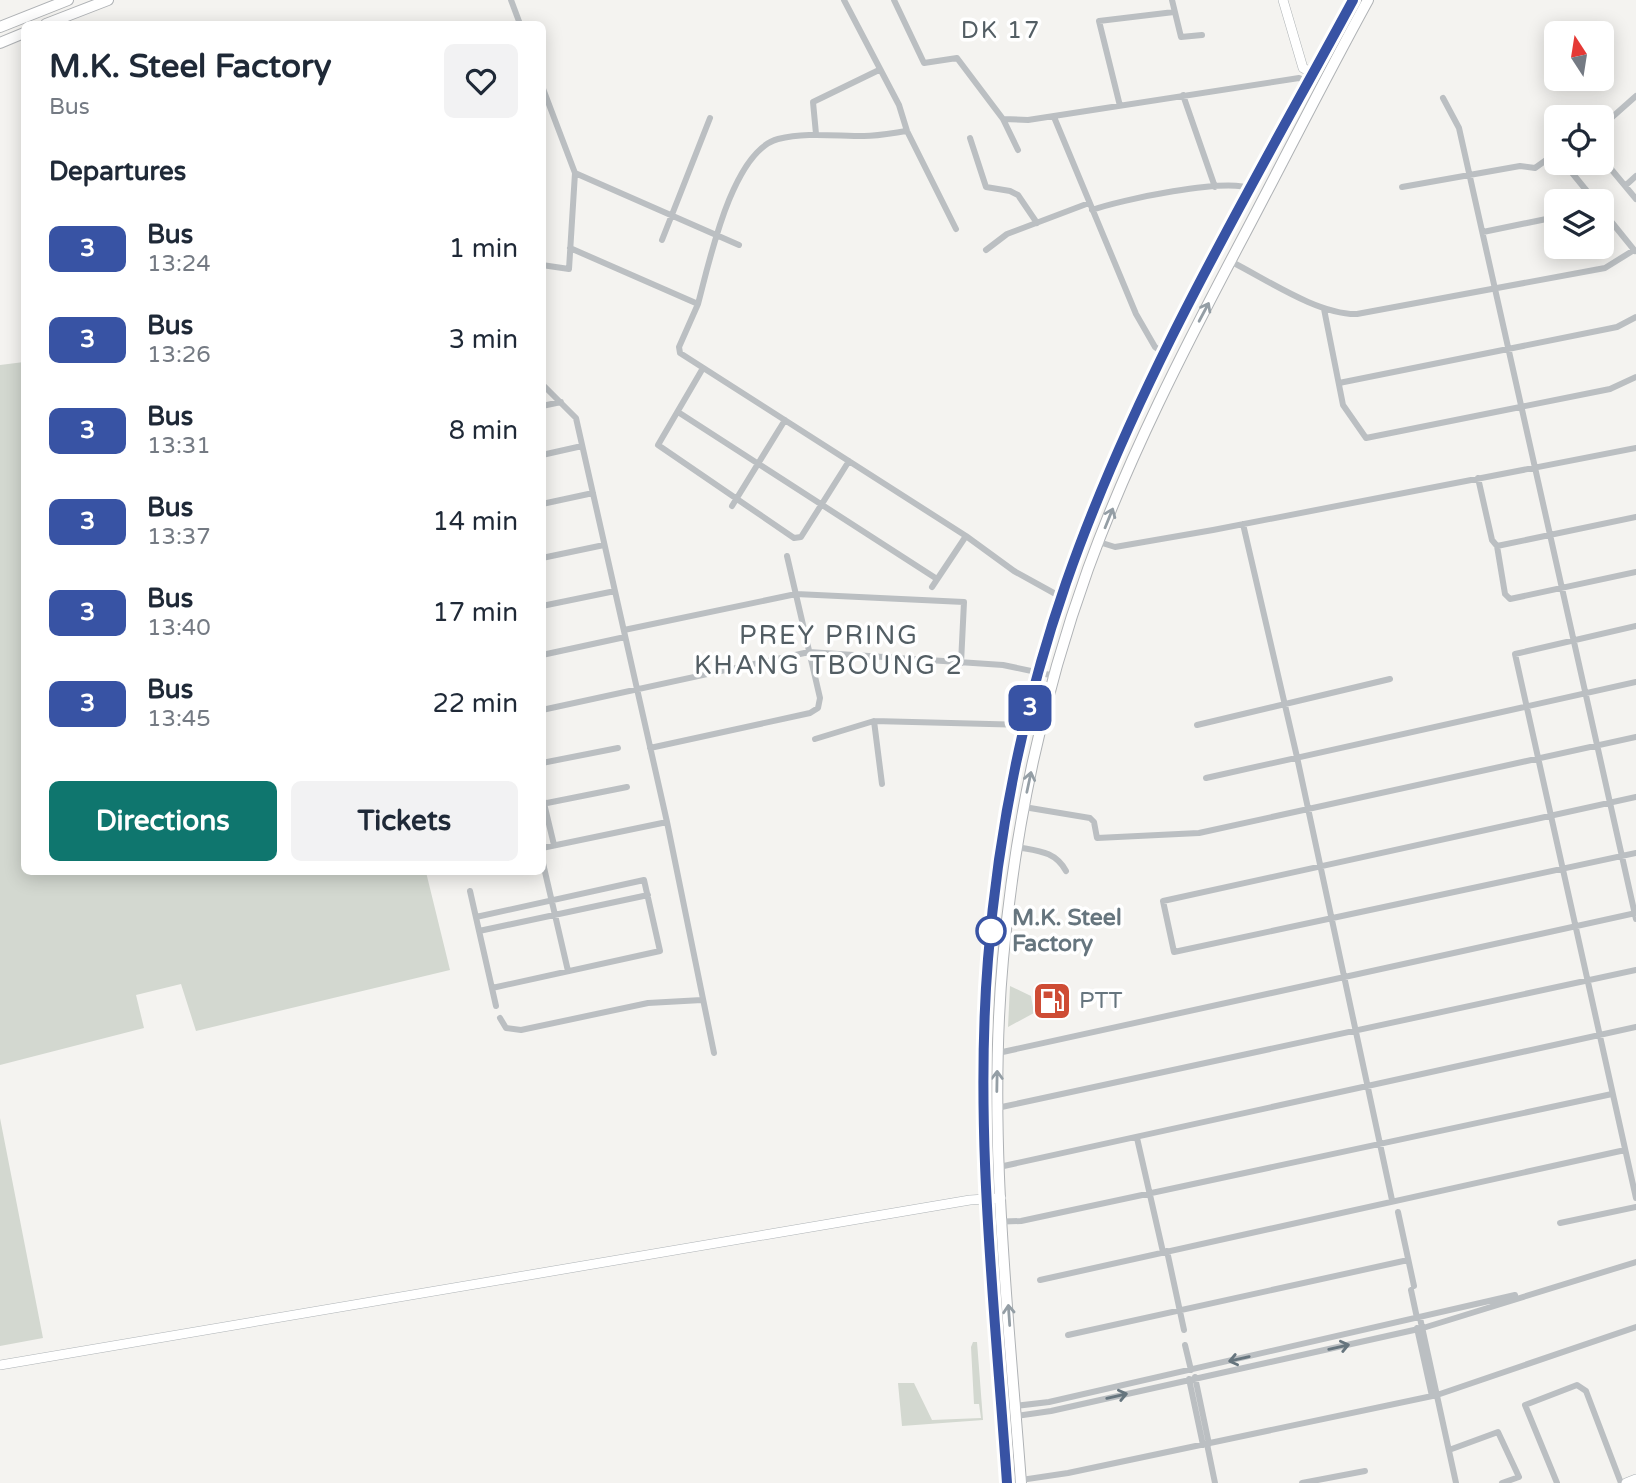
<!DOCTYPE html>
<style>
body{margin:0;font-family:"Varela Round",sans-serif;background:#f2f2f3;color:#1f2937;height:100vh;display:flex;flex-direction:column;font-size:26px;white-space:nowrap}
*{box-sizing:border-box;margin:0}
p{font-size:23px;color:#747a83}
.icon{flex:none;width:38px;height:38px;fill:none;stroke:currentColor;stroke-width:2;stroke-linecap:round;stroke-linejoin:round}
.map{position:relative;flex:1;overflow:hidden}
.details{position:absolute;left:21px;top:21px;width:525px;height:854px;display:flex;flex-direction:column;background:#fff;border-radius:10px;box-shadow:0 4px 18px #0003}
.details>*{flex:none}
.badge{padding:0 14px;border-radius:10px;font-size:24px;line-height:46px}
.needle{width:46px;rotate:348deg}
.fabs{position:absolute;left:1544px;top:21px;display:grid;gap:14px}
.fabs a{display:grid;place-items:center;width:70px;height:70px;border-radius:10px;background:#fff;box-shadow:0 4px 18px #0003;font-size:35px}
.map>.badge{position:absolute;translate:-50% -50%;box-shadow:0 0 0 4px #fff}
h2{padding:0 28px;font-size:26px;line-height:63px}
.round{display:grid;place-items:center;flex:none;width:74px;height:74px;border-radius:10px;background:#f2f2f3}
.summary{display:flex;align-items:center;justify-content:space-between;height:119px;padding:0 28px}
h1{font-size:33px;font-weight:700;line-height:52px}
.action{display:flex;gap:14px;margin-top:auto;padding:14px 28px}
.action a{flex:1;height:80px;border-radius:10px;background:#0f766e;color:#fff;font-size:28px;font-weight:700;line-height:80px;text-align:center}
.action a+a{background:#f2f2f3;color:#1f2937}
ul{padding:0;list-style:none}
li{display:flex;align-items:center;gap:21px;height:91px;padding:0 28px}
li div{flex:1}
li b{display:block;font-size:26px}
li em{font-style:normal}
li .badge{min-width:77px;font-weight:700;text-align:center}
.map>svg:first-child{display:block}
.green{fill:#d3d8d0}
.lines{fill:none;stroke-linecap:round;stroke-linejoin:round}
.secondary-casing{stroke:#aeb3b6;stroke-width:10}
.highway-casing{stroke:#afb2b5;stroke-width:12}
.street{stroke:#bbbfc2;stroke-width:6}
.secondary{stroke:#fff;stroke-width:9}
.highway{stroke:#fff;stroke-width:10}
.oneway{stroke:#949ea5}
.oneway2{stroke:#66757e}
.line-casing{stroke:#fff;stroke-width:16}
.line{stroke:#3853a4;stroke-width:10}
.stop-dot{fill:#fff;stroke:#3853a4;stroke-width:3.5}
.labels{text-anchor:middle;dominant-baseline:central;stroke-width:7;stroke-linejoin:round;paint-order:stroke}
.stop-label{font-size:23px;font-weight:bold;fill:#66757e;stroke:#fff;text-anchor:start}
.poi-label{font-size:23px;fill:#66757e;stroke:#fff;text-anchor:start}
.neighbourhood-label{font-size:24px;letter-spacing:2px;fill:#535e64;stroke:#fff}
.quarter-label{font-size:26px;letter-spacing:2px;fill:#535e64;stroke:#fff}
</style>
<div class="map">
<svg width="1636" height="1483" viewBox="0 0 1636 1483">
<rect width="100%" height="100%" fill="#f4f3f0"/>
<path class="green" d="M24 362V872H426L450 970 196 1031 181 984 136 995 144 1028 0 1065V365Z
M1010 986 1031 996 1034 1013 1008 1027Z
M0 1118 43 1338 0 1346Z
M973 1342H977L983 1420 902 1426 898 1383H914L932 1420 981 1418 979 1404H974L971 1347Z"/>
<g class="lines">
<defs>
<path id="secondary" d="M1283 0 1303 68 1313 73
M0 1365 970 1200 1001 1198
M1626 1483 1636 1479"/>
<path id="highway" d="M46 24 108 0
M0 27 68 0
M0 43 24 33
M1007 1483C994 1309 974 1133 988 959 999 816 1031 673 1082 539 1153 351 1259 177 1353 0
M1021 1483C1008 1309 987 1133 1003 959 1015 826 1043 694 1088 569 1129 456 1184 349 1240 243 1283 162 1324 80 1368 0"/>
</defs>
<use href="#secondary" class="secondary-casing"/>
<use href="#highway" class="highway-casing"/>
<path class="street" d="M511 0 520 24
M844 0 899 105 907 131 956 229
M894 0 924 63 957 58 1003 119 1018 150
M1172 0 1181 37 1202 35
M542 86 575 173 739 245
M1183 95 1215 187
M1443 98 1459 128 1636 919
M1120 106 1099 21 1174 12
M1054 117 1136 314 1155 347 1165 354
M1003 119 1028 120 1299 78 1307 82
M1601 127 1636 96
M816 134 813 102 879 70
M970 138 986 187 1010 191 1018 195 1037 223
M1601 157 1636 199
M1564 163 1595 201
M1625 186 1636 176
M1402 187 1520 166 1535 168 1556 153
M1601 209 1635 251
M1092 210C1119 200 1228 177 1251 189
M1483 232 1556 217
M662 240 710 118
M570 248 698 304 679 347 680 353 966 536 1014 571 1061 597
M986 250 1007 234 1089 203
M1230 261C1266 279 1318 315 1357 314L1605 268 1634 250
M542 265 569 269 575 173
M698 304C709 263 732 151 778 139 806 132 835 136 864 136 878 136 893 133 907 131
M1324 309 1343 405 1366 438 1610 389 1636 377
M703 368 658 445 794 538 801 537 849 461
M1339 383 1617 327 1636 317
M542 384 576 418 667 822 714 1053
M542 406 561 402
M678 412 937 579
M542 455 582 446
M1478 478 1492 540 1497 546 1636 517
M542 504 593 493
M732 506 785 420
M1243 524 1297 757 1392 1200
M1099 542 1115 547 1213 530 1636 448
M1497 546 1505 594 1510 599 1636 572
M542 558 604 545
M932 587 966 536
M542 606 615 591
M1636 626 1515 654 1636 1198
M624 630 796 594 964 602 961 663
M542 655 625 637
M542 710 809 652 1003 665 1055 676
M874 721 882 784
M1197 725 1390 679
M815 739 874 721 1026 725
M650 748 810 713 818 708 820 698 787 556
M542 763 618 748
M1206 778 1636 682
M542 795 554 845
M1636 797 1163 901 1174 952 1636 853
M542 804 627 787
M1024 807 1090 818 1094 822 1097 838 1199 833 1636 737
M1017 847C1038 851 1055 851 1066 871
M542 848 667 822
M542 859 568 971
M470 891 496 1006
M476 917 644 880 660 951 492 988
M479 931 648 895
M500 1018 506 1028 521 1030 648 1003 702 1000
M998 1053 1636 913
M997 1108 1636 970
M1137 1138 1163 1252
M999 1167 1636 1027
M1398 1212 1414 1286
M989 1222 1021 1221 1612 1094
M1560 1223 1636 1207
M1167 1251 1184 1330
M1040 1280 1625 1150
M1411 1290 1417 1318
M1420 1318 1456 1483
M1417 1328 1432 1396
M1068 1335 1408 1260
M1185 1345 1191 1370
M1195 1377 1209 1444
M1189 1379 1203 1445
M1015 1406 1049 1402 1515 1295
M1016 1416 1051 1411 1423 1328 1636 1262
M1207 1444 1215 1483
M1449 1450 1498 1432 1519 1477 1502 1483
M1007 1482 1068 1473 1437 1395 1636 1327
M1302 1483 1365 1471
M1557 1483 1525 1405 1577 1385 1586 1391 1621 1483"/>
<use href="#secondary" class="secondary"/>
<use href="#highway" class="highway"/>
</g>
<defs><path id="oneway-shaft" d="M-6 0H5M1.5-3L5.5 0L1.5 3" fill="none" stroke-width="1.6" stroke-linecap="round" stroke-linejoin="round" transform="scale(1.75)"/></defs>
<g class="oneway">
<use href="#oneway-shaft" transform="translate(1204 312) rotate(-62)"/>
<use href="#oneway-shaft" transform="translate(1109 518) rotate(-68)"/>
<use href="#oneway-shaft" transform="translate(1029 782) rotate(-78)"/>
<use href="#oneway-shaft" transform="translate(997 1081) rotate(-89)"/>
<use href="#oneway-shaft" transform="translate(1009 1315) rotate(-94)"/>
</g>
<g class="oneway2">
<use href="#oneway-shaft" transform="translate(1339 1347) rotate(-13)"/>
<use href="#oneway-shaft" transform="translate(1239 1359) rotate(167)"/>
<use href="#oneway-shaft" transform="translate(1117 1396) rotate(-13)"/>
</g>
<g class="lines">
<defs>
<path id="line" d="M1007 1483C995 1309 974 1133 988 959 998 832 1024 704 1066 583 1137 379 1250 190 1353 0"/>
</defs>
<use href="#line" class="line-casing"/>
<use href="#line" class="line"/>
</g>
<defs>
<symbol id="fuel-square" viewBox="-11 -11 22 22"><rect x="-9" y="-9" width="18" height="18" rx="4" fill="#ce4c35" stroke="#fff"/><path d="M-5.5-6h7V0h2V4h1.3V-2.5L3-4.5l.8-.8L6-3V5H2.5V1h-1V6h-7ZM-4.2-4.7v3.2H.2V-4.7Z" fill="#fff"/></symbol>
</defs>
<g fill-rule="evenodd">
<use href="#fuel-square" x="1030" y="979" width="44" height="44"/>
</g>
<circle class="stop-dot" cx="991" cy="931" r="14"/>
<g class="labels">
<g class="stop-label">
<text x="1012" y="918">M.K. Steel<tspan x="1012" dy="26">Factory</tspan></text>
</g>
<g class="poi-label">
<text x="1079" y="1001">PTT</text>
</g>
<g class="neighbourhood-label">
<text x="1001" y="30">DK 17</text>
</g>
<g class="quarter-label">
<text x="829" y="635">PREY PRING<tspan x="829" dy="30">KHANG TBOUNG 2</tspan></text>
</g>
</g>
</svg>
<div class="fabs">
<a><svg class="needle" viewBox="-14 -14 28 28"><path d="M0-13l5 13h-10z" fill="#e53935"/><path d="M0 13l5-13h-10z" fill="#747a83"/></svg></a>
<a><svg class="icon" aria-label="locate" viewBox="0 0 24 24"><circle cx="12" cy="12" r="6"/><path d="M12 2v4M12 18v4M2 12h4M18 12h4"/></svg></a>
<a><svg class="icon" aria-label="layers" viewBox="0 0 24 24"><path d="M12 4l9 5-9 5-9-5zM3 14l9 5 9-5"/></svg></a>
</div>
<b class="badge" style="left:1030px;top:708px;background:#3853a4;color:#fff">3</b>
<section class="details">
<div class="summary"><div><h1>M.K. Steel Factory</h1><p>Bus</p></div><a class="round"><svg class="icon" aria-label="heart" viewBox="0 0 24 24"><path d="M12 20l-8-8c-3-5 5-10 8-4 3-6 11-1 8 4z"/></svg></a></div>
<h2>Departures</h2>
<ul>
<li><span class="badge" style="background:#3853a4;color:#fff">3</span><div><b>Bus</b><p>13:24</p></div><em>1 min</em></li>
<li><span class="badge" style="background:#3853a4;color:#fff">3</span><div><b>Bus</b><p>13:26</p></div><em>3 min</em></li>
<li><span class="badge" style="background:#3853a4;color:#fff">3</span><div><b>Bus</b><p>13:31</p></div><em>8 min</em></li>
<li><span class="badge" style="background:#3853a4;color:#fff">3</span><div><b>Bus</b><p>13:37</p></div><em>14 min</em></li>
<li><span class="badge" style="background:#3853a4;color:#fff">3</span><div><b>Bus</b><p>13:40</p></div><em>17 min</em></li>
<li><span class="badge" style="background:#3853a4;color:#fff">3</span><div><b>Bus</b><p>13:45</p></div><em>22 min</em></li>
</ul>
<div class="action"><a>Directions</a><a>Tickets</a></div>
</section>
</div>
